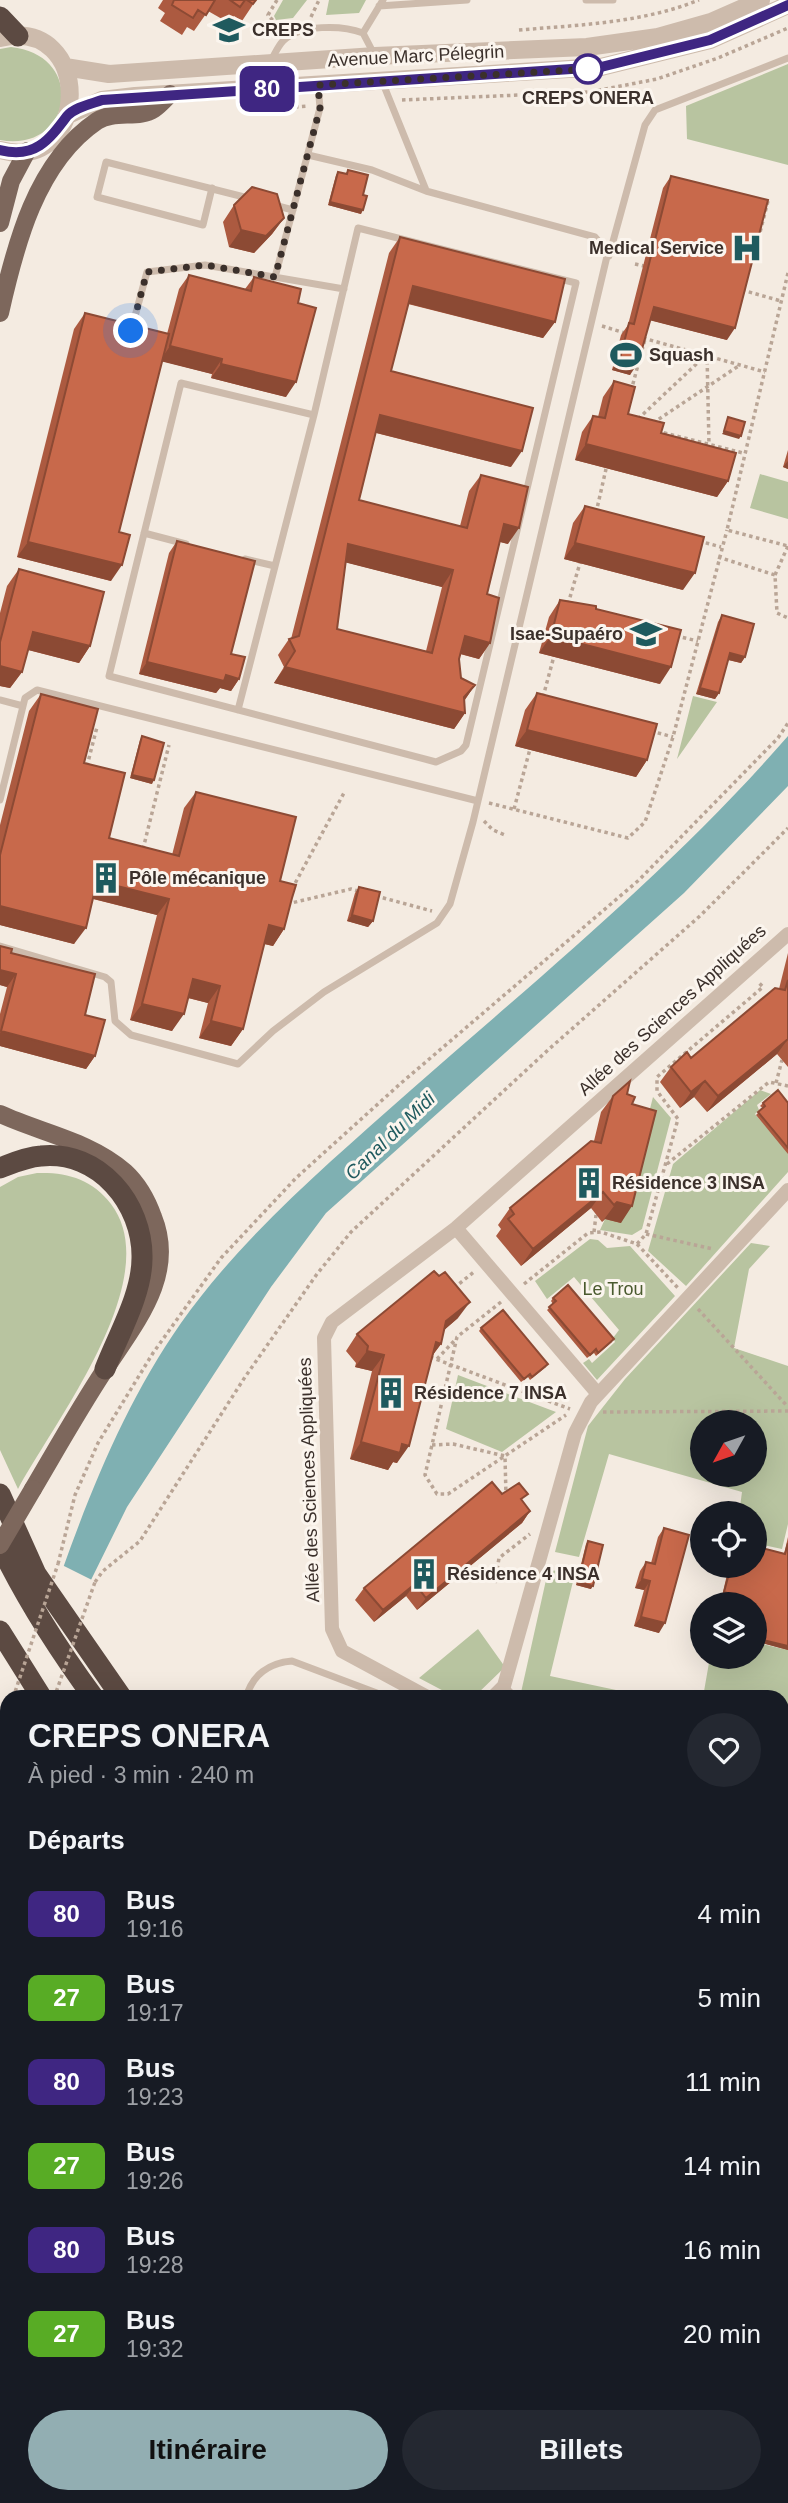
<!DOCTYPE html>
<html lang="fr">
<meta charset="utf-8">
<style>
body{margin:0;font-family:Arial,sans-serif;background:#242831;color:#f1f3f6;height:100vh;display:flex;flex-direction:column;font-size:26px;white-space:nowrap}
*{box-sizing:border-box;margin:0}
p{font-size:23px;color:#9ea1a6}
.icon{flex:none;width:38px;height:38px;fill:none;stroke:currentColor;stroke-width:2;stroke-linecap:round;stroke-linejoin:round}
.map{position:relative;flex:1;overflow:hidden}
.drawer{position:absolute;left:0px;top:1690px;width:789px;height:814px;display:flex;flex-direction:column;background:#171b24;border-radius:21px 21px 0 0;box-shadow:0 7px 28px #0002}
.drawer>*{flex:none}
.badge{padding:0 14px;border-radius:10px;font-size:24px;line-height:46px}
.needle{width:46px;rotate:230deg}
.fabs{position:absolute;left:690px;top:1410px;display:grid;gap:14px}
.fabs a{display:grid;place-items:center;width:77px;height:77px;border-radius:50%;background:#171b24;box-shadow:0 7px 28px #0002;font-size:35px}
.you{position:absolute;width:35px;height:35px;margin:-18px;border:5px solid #fff;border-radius:50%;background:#1a73e8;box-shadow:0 0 0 10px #1a73e833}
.map>.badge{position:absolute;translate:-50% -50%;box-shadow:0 0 0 4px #fff}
h2{padding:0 28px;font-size:26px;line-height:63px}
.round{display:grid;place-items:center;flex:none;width:74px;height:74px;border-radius:37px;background:#242831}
.summary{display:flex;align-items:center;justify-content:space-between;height:119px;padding:0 28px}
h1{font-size:33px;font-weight:700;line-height:52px}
.primary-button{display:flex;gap:14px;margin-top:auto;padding:14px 28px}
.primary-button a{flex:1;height:80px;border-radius:42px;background:#92aeb2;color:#111;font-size:28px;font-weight:700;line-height:80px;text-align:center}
.primary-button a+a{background:#242831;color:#f1f3f6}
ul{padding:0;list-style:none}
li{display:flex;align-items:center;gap:21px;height:84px;padding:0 28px}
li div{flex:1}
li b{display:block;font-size:26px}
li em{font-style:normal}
li .badge{min-width:77px;font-weight:700;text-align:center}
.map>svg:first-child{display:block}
.green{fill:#b8c4a0;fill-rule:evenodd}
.water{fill:#7fb0b2}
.pier{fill:#f4ebe1}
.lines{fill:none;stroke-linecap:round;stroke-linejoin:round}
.path{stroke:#b9a596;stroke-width:3.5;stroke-dasharray:3.5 3.5;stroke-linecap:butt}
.service{stroke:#cdbbac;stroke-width:7}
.minor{stroke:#cdbbac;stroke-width:14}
.tertiary{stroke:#cdbbac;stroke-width:18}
.primary{stroke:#7d675c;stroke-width:18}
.motorway{stroke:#5c4a42;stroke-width:21}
.path-bridge{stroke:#b9a596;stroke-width:3.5;stroke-dasharray:3.5 3.5;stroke-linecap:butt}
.minor-bridge{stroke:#cdbbac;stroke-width:14}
.primary-bridge{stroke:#7d675c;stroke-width:18}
.wall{fill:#ac5a40;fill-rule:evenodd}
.shaded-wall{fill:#8c4a34}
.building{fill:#c8694b;stroke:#8c4a34;stroke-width:2;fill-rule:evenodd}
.line-casing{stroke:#fff;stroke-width:16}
.line{stroke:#3f2682;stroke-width:10}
.walk{stroke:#3b302b;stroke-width:7;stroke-dasharray:0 12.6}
.stop-dot{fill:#fff;stroke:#3f2682;stroke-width:3.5}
.labels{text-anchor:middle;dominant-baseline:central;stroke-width:6;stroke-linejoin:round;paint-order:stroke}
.poi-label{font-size:18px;font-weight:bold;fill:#3b302b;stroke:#fbf5ee;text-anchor:start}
.street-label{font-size:18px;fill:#3b302b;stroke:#fbf5ee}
.stop-label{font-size:18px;font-weight:bold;fill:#3b302b;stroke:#fbf5ee}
.park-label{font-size:18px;fill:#4a5a2e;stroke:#fbf5ee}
.water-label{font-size:19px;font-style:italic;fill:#1f5a5e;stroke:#fbf5ee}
</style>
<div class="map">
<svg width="788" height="2503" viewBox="0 0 788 2503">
<rect width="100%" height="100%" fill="#f4ebe1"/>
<path class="green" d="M283 0H307L293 18 276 20 274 16Z
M329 0H366L359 13 326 15Z
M11 47C87 55 73 153 0 140V49Z
M788 64V165L687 139 686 106Z
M760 474 788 482V519L750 508Z
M693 696 717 702 677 759Z
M760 1090 771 1094 757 1105 759 1110 755 1114 768 1129 788 1113V1172L686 1286 648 1251 673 1164Z
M653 1097 671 1118 642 1229 632 1235 600 1230 605 1219 621 1222Z
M37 1173C67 1172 92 1179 111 1204 167 1278 54 1422 18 1489L0 1450V1187L18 1177Z
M590 1239 598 1240 607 1248 630 1246 675 1296 597 1380 583 1363 589 1359 592 1363 615 1342 613 1338 619 1330 574 1277 547 1299 535 1281Z
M751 1243 770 1246 749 1269 734 1348 788 1366V1524L782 1549 754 1543V1514H739L742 1492 609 1454 579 1557 555 1552 588 1426 625 1379ZM702 1423H754V1475H702Z
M458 1375 556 1412 502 1452 446 1429Z
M576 1569 550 1676 649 1697H520L548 1571Z
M478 1629 505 1667 474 1697H455L419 1678Z
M754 1642 788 1650V1767L782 1765V1698L703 1697 710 1657H754Z
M782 2425H788V2503H651V2497H782Z
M140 2497H349V2503H141Z"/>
<path class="water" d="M788 736V786L684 893 326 1213 271 1287 127 1507 91 1580 18 1698C62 1572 103 1434 181 1323 245 1233 329 1163 411 1090 542 975 673 868 788 736Z
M7 1727V2149L0 2119V1749Z
M7 2395V2497H27L25 2503H0V2430Z"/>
<path class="pier" d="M60 1564 94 1581 52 1698H14Z"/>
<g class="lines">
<path class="path" d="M277 0 268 15 276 24H286
M311 17 319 0
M519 30C579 25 642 23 699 0
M402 100 590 92 657 79 718 58 788 28
M281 108 308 106
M623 248 638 251
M755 252 768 201 766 200
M635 264 644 266
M788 273 727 530 788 546
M742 290 781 301
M602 326 625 333
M643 338 765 372
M707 354 709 445
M631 391 645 339
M653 423 740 365
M657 431 743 453
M596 513 606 469
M699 541 721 547
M718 557 775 575 777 613 788 618
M775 575 788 546
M568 604 580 563
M676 636 698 641
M543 697 554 656
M651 731 673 737
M87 766 97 727
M489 803 628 838 645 822 673 737 727 530
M514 809 530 749
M484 821 493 830 505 835
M143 849 169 745
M292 889 345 791
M376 896 432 911
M287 904 351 889 358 891
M776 1083 782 1060
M667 1164 769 1082 788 1086
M594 1232 596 1215
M646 1234 713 1249
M637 1244 678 1288
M524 1284 588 1233 601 1232 637 1244 646 1234 678 1119 657 1091V1077L763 987 758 982
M454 1288 475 1271
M501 1302 457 1337 425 1475 437 1494H448L566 1415
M698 1309 788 1407
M430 1357 570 1409
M437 1359 456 1339
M603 1412 788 1411
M432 1445 453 1444 505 1456 506 1496
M58 1564 75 1495 98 1443 153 1353 221 1258 296 1178 400 1084 639 880 778 738 788 723
M95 1582 103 1571 140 1541 245 1377 317 1274 351 1232 548 1050 701 915 788 828
M495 1583 499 1558 530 1534
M0 1733 7 1714
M0 2258 4 2309 0 2344
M782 2430H788
M122 2497 123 2503
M643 2497V2503
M40 2503 42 2497
M53 2503 54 2497"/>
<path class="service" d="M586 0H613
M379 6 467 0
M363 33 383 0
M271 60C275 54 278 46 283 41 301 24 342 25 363 33L375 56
M382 81 426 190
M212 188 203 225 97 197 106 162 252 199
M274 205 293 210
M358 228 576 283 466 745 461 751 436 762 109 676 181 383 314 415Z
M609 256 645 125 655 110 788 58
M275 277 320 108 318 85
M131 331 147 272 205 265 344 289
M144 533 186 544
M245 559 275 566
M0 700 23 706
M238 710 314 415
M0 800 25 698 37 690 478 801
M0 946 105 977 111 982 115 1021 131 1035 238 1064 273 1031 324 992 437 923 450 904 473 822 608 252 595 237 426 191 372 170 308 155
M504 1686 516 1698
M246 1698C252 1675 269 1663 292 1661L390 1698
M782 1784 788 1785
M788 1926 785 1940 788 1960
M0 2132 7 2131
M371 2497V2503"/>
<path class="minor" d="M456 1228 598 1394
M429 1698 342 1651 332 1629 324 1338 332 1322 456 1228 788 934
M492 1698 504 1686 575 1433 591 1402 788 1190
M788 1979 783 1993 788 2011
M782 2259 788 2261"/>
<path class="tertiary" d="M0 38C94 15 92 175 0 150
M65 67 109 74 375 56 587 47 658 37 711 22 761 0
M68 115 102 100 135 96 601 67 710 40 788 5"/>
<path class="primary" d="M0 223 11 181 27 151
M0 313C15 246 36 162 97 121 114 110 139 119 154 109 160 105 165 99 170 94
M0 1114C41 1133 90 1141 125 1172 138 1184 147 1200 153 1217 177 1276 134 1324 104 1371 79 1409 56 1450 33 1489"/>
<path class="motorway" d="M0 17 18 36
M0 1168C13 1163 26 1157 41 1156 99 1150 143 1204 142 1258 142 1295 118 1335 105 1369
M0 1494 36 1574 122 1698
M0 1545C26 1599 58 1649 94 1698
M0 1631 42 1698
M782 2128 788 2129"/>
<path class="path-bridge" d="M638 419 707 354
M13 1698 58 1564
M54 1698 95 1582"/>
<path class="minor-bridge" d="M782 2093 788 2081"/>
<path class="primary-bridge" d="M0 1545 33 1489"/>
</g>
<path class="wall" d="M163 0H256L242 21 234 16 229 23 208 11 194 31 187 27 182 35 160 21 165 13 158 8Z
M348 170 363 195 361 214 328 205 336 175 338 172 346 174Z
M671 176 727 340 650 320 630 375 612 370 621 335 628 325 663 188Z
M234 205 284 218 272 234 254 253 229 247 223 222Z
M400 237 555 322 543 338 408 304 391 371 511 467 376 433 359 500 460 526 469 491 481 475 508 544 500 542 487 594 490 643 479 659 460 654 459 659 461 678 475 685 464 701 465 713 454 729 274 683 284 667 278 655 289 639H291L389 253ZM345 562 442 587 426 651 337 629Z
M189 275 245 289 254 277 298 303 286 397 211 378 212 374 162 361 119 532 111 581 17 557 74 329 85 313 167 334 179 289Z
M614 381 628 414 661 433 728 481 717 497 575 460 582 432 593 416 598 417 603 397Z
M788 450V469L783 467Z
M585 506 683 590 564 559 573 523Z
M177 541 239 679 231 691 220 688 216 693 139 674 169 553Z
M19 569 90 646 79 663 28 650 22 672 10 688 0 686V613L7 586Z
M560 600 596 609 660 684 539 653 549 617Z
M722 615 745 657 741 663 728 660 719 693 715 699 696 694 718 622Z
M537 693 647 760 636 777 515 746 525 710Z
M41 694 84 763 109 838 172 855 184 808 196 792 280 881 284 929 273 946 264 944 243 1029 231 1046 199 1038 208 1003 188 998 172 1031 130 1020 157 915 93 899 74 944 0 925V825L29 711Z
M142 736 152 784 130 778 140 740Z
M359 887 373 921 368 927 347 921 355 893Z
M0 946 11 953 85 1015 95 1056 86 1069 0 1046V1014L7 987 0 985Z
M788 953V1067L777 1054 707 1112 694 1097 680 1108 660 1082 671 1067 691 1058 779 989Z
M627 1094 632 1104 621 1223 605 1219 602 1222 591 1208 521 1266 496 1236 501 1229 498 1225 510 1208 594 1141 601 1112 613 1096Z
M763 1103H788V1154L756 1115 763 1108 760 1106Z
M553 1298 612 1342 596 1356 594 1353 587 1358 547 1310 553 1304 551 1301Z
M458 1318 444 1330 441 1344 432 1356 397 1463 393 1462 388 1470 350 1459 372 1371 355 1367 356 1363 346 1351 357 1334Z
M481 1328 546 1367 530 1380 528 1377 521 1382 479 1331Z
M502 1494 522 1501 530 1511 522 1523 417 1610 406 1596 374 1622 355 1600 364 1588Z
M664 1528 659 1633 634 1626 644 1590 635 1588 640 1571 646 1562 651 1563 658 1537Z
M788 1537V1650L754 1641V1605H741L742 1601 722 1596 729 1566H754L784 1554Z
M588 1541 591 1589 576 1585 586 1544Z
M782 2301 788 2425H782Z
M379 2497H468V2502L467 2503H380Z"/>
<path class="shaded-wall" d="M330 202 363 210 361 214 328 205Z
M284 218 272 234 254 253 229 247 241 230Z
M413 286 555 322 543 338 402 302Z
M654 307 735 328 727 340 645 319Z
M170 346 222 359 212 374 160 361Z
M620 358 638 363 630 375 612 370Z
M221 364 296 382 286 397 211 378Z
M380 415 522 451 511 467 369 431Z
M724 431 741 436 739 439 722 434Z
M586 444 728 481 717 497 575 460Z
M788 461V469L783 467Z
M504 524 519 528 508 544 493 540Z
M28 542 122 565 111 581 17 557Z
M575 543 695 573 683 590 564 559Z
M348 544 453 570 442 587 336 560Z
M33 632 90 646 79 663 21 648Z
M465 636 490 643 479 659 454 652Z
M551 636 671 667 660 684 539 653Z
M730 653 745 657 741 663 725 659Z
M147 662 226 675 239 679 231 691 220 688 216 693 139 674Z
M0 666 22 672 10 688 0 686Z
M285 667 464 697 475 685 464 701 465 713 454 729 274 683Z
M700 688 719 693 715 699 696 694Z
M527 730 647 760 636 777 515 746Z
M132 775 154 780 152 784 130 778Z
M97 881 169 899 157 915 86 897Z
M0 906 86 928 74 944 0 925Z
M352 915 373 921 368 927 347 921Z
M269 925 284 929 273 946 257 942Z
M0 970 16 974 7 987 0 985Z
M193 979 220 986 208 1003 181 996Z
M142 1004 184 1014 172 1031 130 1020Z
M211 1021 243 1029 231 1046 199 1038Z
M1 1031 95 1056 86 1069 0 1046V1033Z
M788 1039 777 1054 707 1112 718 1096Z
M705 1081 694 1097 680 1108 691 1092Z
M603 1192 591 1208 521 1266 533 1249Z
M617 1202 632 1206 621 1223 605 1219 602 1222Z
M470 1302 458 1318 435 1338 446 1321Z
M436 1342 441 1344 429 1360Z
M367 1351 384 1355 372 1371 355 1367Z
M361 1442 402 1444 409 1446 397 1463 393 1462 388 1470 350 1459Z
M530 1511 522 1523 417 1610 426 1598Z
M642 1579 650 1581 644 1590 635 1588Z
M578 1582 593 1586 591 1589 576 1585Z
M415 1584 406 1596 374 1622 383 1610Z
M724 1592 744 1598 742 1601 722 1596Z
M641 1617 665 1623 659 1633 634 1626Z
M754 1638 788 1646V1650L754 1641Z
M786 2413H788V2425H782V2419Z"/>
<path class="building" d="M174 0H215L206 15 198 10 193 18 172 5Z
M230 0H245L240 7Z
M247 0H256L253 4Z
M348 170 368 175 363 195 367 196 363 210 330 202 338 172 347 174Z
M671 176 768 200 735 328 654 307 638 363 620 358 629 323 634 324Z
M252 187 277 194 284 218 266 236 241 230 234 205Z
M400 237 565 279 555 322 413 286 391 371 533 408 522 451 380 415 359 500 467 528 481 475 528 487 519 528 504 524 487 594 499 598 490 643 465 636 459 659 461 678 475 685 464 697 465 713 285 667 295 651 289 639 299 636ZM348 544 453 570 432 653 337 629Z
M189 275 251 291 254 277 301 289 298 303 316 308 296 382 221 364 222 359 170 346Z
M85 313 169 334 119 532 130 535 122 565 28 542Z
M614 381 635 387 628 414 664 423 661 433 736 453 728 481 586 444 593 416 605 418Z
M728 417 745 422 741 436 724 431Z
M585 506 704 537 695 573 575 543Z
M177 541 255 561 231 654 245 657 239 679 226 675 224 681 147 662Z
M19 569 104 592 90 646 33 632 22 672 0 666V642Z
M560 600 596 606V609L681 630 671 667 551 636Z
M722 615 754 624 745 657 730 653 719 693 700 688Z
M537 693 657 724 647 760 527 730Z
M41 694 98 709 84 763 125 773 109 838 179 856 196 792 296 817 280 881 296 885 292 898 284 929 269 925 243 1029 211 1021 220 986 193 979 184 1014 142 1004 169 899 97 881 86 928 0 906V855Z
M142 736 164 743 154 780 132 775Z
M359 887 380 892 373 921 352 915Z
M0 946 12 949 11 953 95 974 85 1015 105 1020 95 1056 1 1031 16 974 0 970Z
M788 980V1039L718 1096 705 1081 691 1092 671 1067 687 1052 691 1058 775 988 785 990Z
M630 1081 627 1094 635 1097 632 1104 656 1111 632 1206 617 1202 614 1205 603 1192 533 1249 508 1219 514 1214 510 1208 591 1141 601 1143 613 1096Z
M778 1090 788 1103V1148L758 1112 765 1106 763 1103Z
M434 1271 439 1276 445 1272 470 1302 446 1321 441 1344 436 1342 409 1446 402 1444 400 1453 361 1442 384 1355 367 1351 368 1346 357 1334Z
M568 1285 614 1339 598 1353 596 1349 590 1355 549 1307 556 1301 553 1298Z
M503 1310 548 1364 532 1377 530 1374 524 1379 481 1328Z
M492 1482 502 1494 519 1483 528 1494 521 1499 530 1511 426 1598 415 1584 383 1610 364 1588Z
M664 1528 689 1535 665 1623 641 1617 650 1581 642 1579 646 1562 655 1564Z
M588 1541 603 1545 593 1586 578 1582Z
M788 1543V1646L754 1638V1605H743L744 1598 724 1592 731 1566H754V1546L785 1554Z
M788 2300V2413H786L782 2334V2301Z
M386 2497H468V2502L386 2503Z
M624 2497H642V2503H601V2499Z"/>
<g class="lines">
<defs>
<path id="line" d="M0 150C35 159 49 140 67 116 75 107 91 104 102 100L601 67 710 40 788 5"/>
</defs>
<use href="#line" class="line-casing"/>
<use href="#line" class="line"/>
<path class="walk" d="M131 331 147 272 205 265 275 277 320 108 318 85 588 69"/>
</g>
<defs>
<symbol id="university-bare" viewBox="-9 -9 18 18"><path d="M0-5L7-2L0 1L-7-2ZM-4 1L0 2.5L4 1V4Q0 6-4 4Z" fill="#1f5a5e" stroke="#fbf5ee" stroke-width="2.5" paint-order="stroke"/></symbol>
<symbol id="hospital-bare" viewBox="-9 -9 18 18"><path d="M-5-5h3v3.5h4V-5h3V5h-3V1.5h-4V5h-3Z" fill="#1f5a5e" stroke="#fbf5ee" stroke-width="2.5" paint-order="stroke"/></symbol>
<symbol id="stadium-bare" viewBox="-9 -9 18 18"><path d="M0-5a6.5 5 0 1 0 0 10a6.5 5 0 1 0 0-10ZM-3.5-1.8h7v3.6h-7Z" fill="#1f5a5e" stroke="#fbf5ee" stroke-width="2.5" paint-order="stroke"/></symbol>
<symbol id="building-bare" viewBox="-9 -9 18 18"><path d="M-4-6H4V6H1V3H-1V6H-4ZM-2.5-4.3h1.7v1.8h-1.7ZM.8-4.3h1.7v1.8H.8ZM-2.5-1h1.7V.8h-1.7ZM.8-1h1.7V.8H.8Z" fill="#1f5a5e" stroke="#fbf5ee" stroke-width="2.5" paint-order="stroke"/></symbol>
</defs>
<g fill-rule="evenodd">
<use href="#university-bare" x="207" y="8" width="44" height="44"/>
<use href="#hospital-bare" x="725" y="226" width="44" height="44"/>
<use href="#stadium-bare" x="604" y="333" width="44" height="44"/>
<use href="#university-bare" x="624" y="612" width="44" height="44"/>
<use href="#building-bare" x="84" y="856" width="44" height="44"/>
<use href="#building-bare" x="567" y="1161" width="44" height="44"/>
<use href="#building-bare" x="369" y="1371" width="44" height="44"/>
<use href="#building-bare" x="402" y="1552" width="44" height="44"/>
</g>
<circle class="stop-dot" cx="588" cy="69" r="14"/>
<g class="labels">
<g class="poi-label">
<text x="252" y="30">CREPS</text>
<text x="724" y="248" text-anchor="end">Medical Service</text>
<text x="649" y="355">Squash</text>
<text x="623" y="634" text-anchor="end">Isae-Supaéro</text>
<text x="129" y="878">Pôle mécanique</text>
<text x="612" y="1183">Résidence 3 INSA</text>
<text x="414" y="1393">Résidence 7 INSA</text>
<text x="447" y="1574">Résidence 4 INSA</text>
</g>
<g class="street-label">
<text transform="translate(416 56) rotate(-3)">Avenue Marc Pélegrin</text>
<text transform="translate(672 1010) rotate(-42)">Allée des Sciences Appliquées</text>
<text transform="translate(309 1480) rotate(-92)">Allée des Sciences Appliquées</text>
</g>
<g class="stop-label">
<text x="588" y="98">CREPS ONERA</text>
</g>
<g class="park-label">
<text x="613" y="1289">Le Trou</text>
</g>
<g class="water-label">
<text transform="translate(390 1136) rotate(-44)">Canal du Midi</text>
</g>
</g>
</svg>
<div class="fabs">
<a><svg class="needle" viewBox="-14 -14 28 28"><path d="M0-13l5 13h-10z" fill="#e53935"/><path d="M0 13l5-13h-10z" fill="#9ea1a6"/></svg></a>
<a><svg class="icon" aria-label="locate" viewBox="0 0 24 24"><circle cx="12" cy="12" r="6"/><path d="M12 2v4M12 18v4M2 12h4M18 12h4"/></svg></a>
<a><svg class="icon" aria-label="layers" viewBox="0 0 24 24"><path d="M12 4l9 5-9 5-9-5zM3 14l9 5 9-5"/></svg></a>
</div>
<div class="you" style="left:131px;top:331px"></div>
<b class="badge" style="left:267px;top:89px;background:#3f2682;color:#fff">80</b>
<section class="drawer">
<div class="summary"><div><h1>CREPS ONERA</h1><p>À pied · 3 min · 240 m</p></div><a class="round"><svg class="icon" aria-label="heart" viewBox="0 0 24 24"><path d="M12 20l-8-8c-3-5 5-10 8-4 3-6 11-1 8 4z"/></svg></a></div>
<h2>Départs</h2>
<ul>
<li><span class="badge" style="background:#3f2682;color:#fff">80</span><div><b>Bus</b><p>19:16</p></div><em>4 min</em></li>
<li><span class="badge" style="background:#58ac25;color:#fff">27</span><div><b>Bus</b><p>19:17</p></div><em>5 min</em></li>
<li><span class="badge" style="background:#3f2682;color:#fff">80</span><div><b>Bus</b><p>19:23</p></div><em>11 min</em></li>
<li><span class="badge" style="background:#58ac25;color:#fff">27</span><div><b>Bus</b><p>19:26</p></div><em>14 min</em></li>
<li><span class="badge" style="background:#3f2682;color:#fff">80</span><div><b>Bus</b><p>19:28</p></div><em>16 min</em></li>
<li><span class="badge" style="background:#58ac25;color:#fff">27</span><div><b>Bus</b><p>19:32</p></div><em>20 min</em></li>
</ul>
<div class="primary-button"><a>Itinéraire</a><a>Billets</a></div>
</section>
</div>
